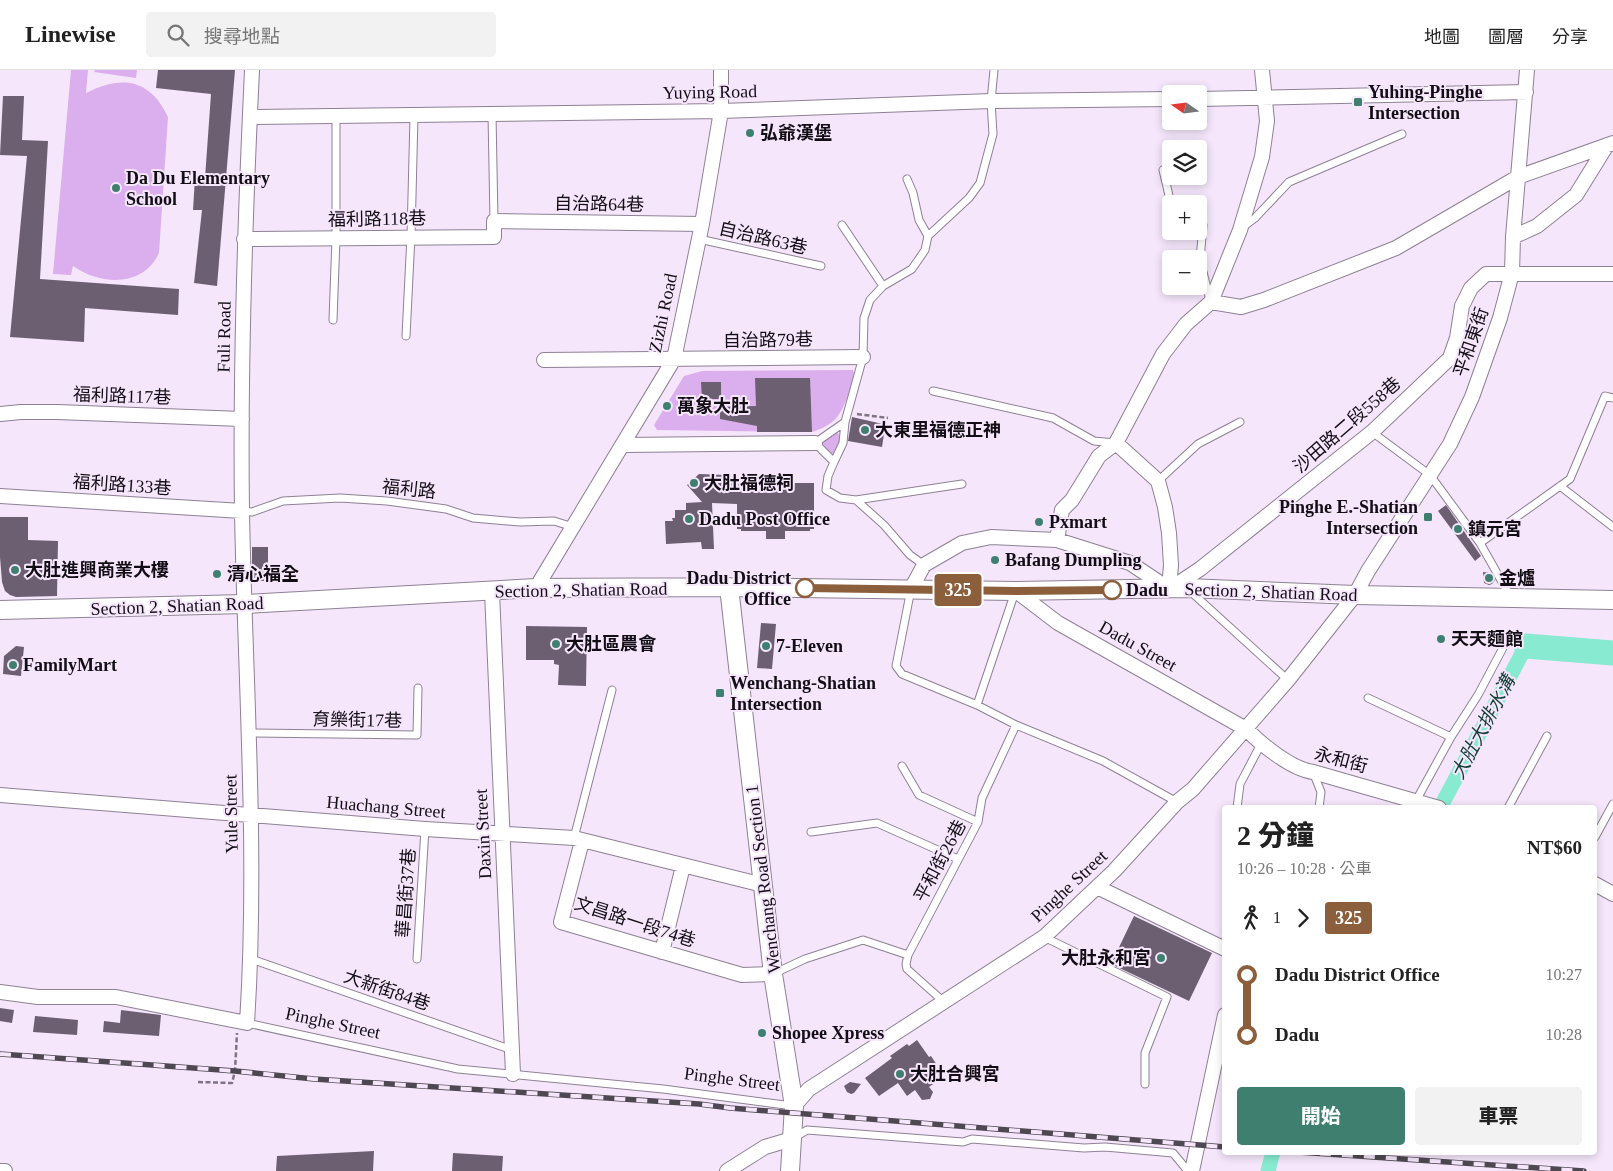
<!DOCTYPE html>
<html lang="zh-TW">
<meta charset="utf-8">
<style>
body{margin:0;font-family:"Times New Roman","Noto Sans TC",serif;background:#f2f2f2;color:#222;height:100vh;display:flex;flex-direction:column;font-size:19px;white-space:nowrap}
*{box-sizing:border-box;margin:0}
p{font-size:16px;color:#767676}
.icon{flex:none;width:28px;height:28px;fill:none;stroke:currentColor;stroke-width:2;stroke-linecap:round;stroke-linejoin:round}
.map{position:relative;flex:1;overflow:hidden}
.sheet{position:absolute;left:1222px;top:735px;width:375px;height:350px;display:flex;flex-direction:column;background:#fff;border-radius:5px;box-shadow:0 2px 8px #0003}
.sheet>*{flex:none}
.badge{padding:0 10px;border-radius:4px;font-size:18px;line-height:32px}
.needle{width:32px;rotate:284deg}
.controls{position:absolute;left:1162px;top:15px;display:grid;gap:10px}
.controls a{display:grid;place-items:center;width:45px;height:45px;border-radius:5px;background:#fff;box-shadow:0 2px 8px #0003;font-size:25px}
.map>.badge{position:absolute;translate:-50% -50%;box-shadow:0 0 0 2px #fff}
.legs{display:flex;align-items:center;gap:8px;height:55px;padding:0 15px;font-size:16px}
.legs p{margin-inline-start:auto}
.headline{display:flex;align-items:center;justify-content:space-between;height:85px;padding:0 15px}
h1{font-size:28px;font-weight:800;line-height:38px}
.primary-button{display:flex;gap:10px;margin-top:auto;padding:10px 15px}
.primary-button a{flex:1;height:58px;border-radius:5px;background:#3e7f70;color:#fff;font-size:20px;font-weight:800;line-height:58px;text-align:center}
.primary-button a+a{background:#f2f2f2;color:#222}
ul{padding:0 15px;list-style:none}
li{display:flex;align-items:center;gap:18px;height:60px;font-size:19px}
li i{display:grid;place-items:center;width:8px;height:100%;margin:0 6px;background:currentColor}
li i::after{content:'';width:12px;height:12px;margin:-6px;border:4px solid;border-radius:50%;background:#fff}
li p{margin-inline-start:auto}
li:first-child i{background:linear-gradient(#0000 50%,currentColor 0)}
li:last-child i{background:linear-gradient(currentColor 50%,#0000 0)}
header{display:flex;align-items:center;gap:30px;box-sizing:border-box;height:70px;padding:0 25px;background:#fff;border-bottom:1px solid #e0e0e0}
header strong{font-size:24px}
nav{display:flex;gap:28px;margin-inline-start:auto;font-size:18px}
.search{width:350px;height:45px;background:#f2f2f2;display:flex;align-items:center;gap:12px;box-sizing:border-box;padding:0 18px;border-radius:5px;color:#767676;font-size:19px}
.map>svg:first-child{display:block}
.green{fill:#dbafed}
.lines{fill:none;stroke-linecap:round;stroke-linejoin:round}
.canal{stroke:#87ead1;stroke-width:15}
.river{stroke:#87ead1;stroke-width:25}
.building{fill:#6c5f71}
.service-casing{stroke:#8e8194;stroke-width:9}
.minor-casing{stroke:#8e8194;stroke-width:16}
.tertiary-casing{stroke:#8e8194;stroke-width:20}
.path{stroke:#7e7482;stroke-width:2.5;stroke-dasharray:5 2.5;stroke-linecap:butt}
.service{stroke:#fff;stroke-width:7}
.minor{stroke:#fff;stroke-width:14}
.tertiary{stroke:#fff;stroke-width:18}
.rail-casing{stroke:#4f4852;stroke-width:5.5}
.rail{stroke:#f5e6fb;stroke-width:4;stroke-dasharray:11;stroke-linecap:butt}
.line-1-casing{stroke:#fff;stroke-width:11}
.line-1{stroke:#8b5e3c;stroke-width:8}
.poi-dot{fill:#3e7f70;stroke:#f5e6fb;stroke-width:2}
.stop-1-dot{fill:#fff;stroke:#8b5e3c;stroke-width:2.5}
.labels{text-anchor:middle;dominant-baseline:central;stroke-width:4;stroke-linejoin:round;paint-order:stroke}
.street-label{font-size:18px;fill:#130e15;stroke:#f5e6fb}
.poi-label{font-size:18px;font-weight:bold;fill:#130e15;stroke:#f5e6fb;text-anchor:start}
.stop-label{font-size:18px;font-weight:bold;fill:#130e15;stroke:#f5e6fb;text-anchor:end}
.water-label{font-size:19px;font-style:italic;fill:#103e34;stroke:#f5e6fb}
</style>
<header>
<strong>Linewise</strong>
<div class="search"><svg class="icon" aria-label="search" viewBox="0 0 24 24"><circle cx="10" cy="10" r="6"/><path d="M15 15l6 6"/></svg>搜尋地點</div>
<nav><a>地圖</a><a>圖層</a><a>分享</a></nav>
</header>
<div class="map">
<svg width="1613" height="1101" viewBox="0 0 1613 1101">
<rect width="100%" height="100%" fill="#f5e6fb"/>
<path class="green" d="M71 0H88L86 23C121 5 150 8 168 47L159 183C143 218 100 215 73 196L71 205 53 204Z
M95 0H137L136 8 94 2Z
M853 300C856 309 852 315 849 323 840 346 836 354 812 362L657 360 654 355 684 306 702 301Z
M837 362 841 367 837 380 831 385 822 373Z"/>
<g class="lines">
<path class="canal" d="M1440 738 1526 576
M1268 1101 1273 1082"/>
<path class="river" d="M1526 576 1613 583"/>
</g>
<path class="building" d="M158 0H235L217 216 194 213 202 140H193L195 107 205 108 211 24 156 18Z
M3 26H24L22 70 48 71 40 209 179 219 178 245 85 238 84 272 10 267 27 86 0 85Z
M755 308H810L812 362H757V356L720 349V337L756 336Z
M701 312H721V329H702Z
M852 347 883 354 881 364H884L882 377 848 371Z
M699 404 726 405V413H814V459H810V461H785V469H766V461H741V459H737V434L712 433 714 479H702L701 472 666 474 665 451H673L672 448H675V440H686V433L702 432 687 415Z
M1446 435 1481 486 1475 491 1438 441Z
M0 447H28V470L58 471 57 526 16 527 10 525 5 521 2 512 0 487Z
M252 477H268V511H256L252 507Z
M1483 502 1491 503 1495 510 1492 514 1489 515 1484 513Z
M761 553 776 554 772 599 757 598Z
M526 556 587 557 586 616 558 615 559 595 554 594V590H526Z
M16 576 24 577 21 606 3 604 4 586Z
M1134 846 1212 883 1189 931 1111 894Z
M0 938 14 940 12 953 0 951Z
M121 940 161 945 159 966 103 962 104 951 120 953Z
M35 946 78 950 77 965 33 962Z
M917 970 929 987 931 986 937 995 931 999 935 1004 936 1012 929 1017 933 1022 930 1029 922 1030 915 1020 907 1026 898 1013 879 1026 865 1008 892 988 890 986 907 974 909 976Z
M850 1012 861 1014 854 1023 851 1024 847 1022 844 1016Z
M374 1081 373 1101H276L277 1086Z
M453 1083 503 1086 502 1101H452Z"/>
<g class="lines">
<defs>
<path id="service" d="M492 44 494 151
M1163 100 1171 134
M907 109 913 123 919 150 928 166
M1199 153 1203 155 1200 190 1210 230
M842 155 883 216
M1243 157 1255 148 1289 112 1402 64
M699 169 821 196
M333 250 336 168V46
M406 266 411 166 414 46
M933 321 1053 348 1094 371 1115 373
M1372 362 1430 405 1480 473 1510 526
M834 392 843 373 845 352
M1158 411 1198 374 1240 352
M1560 416 1613 457
M856 430 962 414
M242 441 252 442 283 431 340 428 387 431 446 439 473 448 520 452 554 451 573 457
M1480 473 1570 409 1605 326 1613 328
M924 495 910 485 884 455 856 430 840 428 826 420 828 406 834 392 815 373 845 352 863 287 864 248 870 230 883 216 912 199 925 180 928 166 969 128 980 113 993 64 991 31 994 0
M911 519 896 596 902 604 977 635 1016 655 1103 691 1177 732
M1190 521 1288 610
M1368 628 1451 667
M977 635 1015 522
M249 663 417 665 418 618
M902 696 919 725 978 752
M1313 702 1321 722 1319 738
M1237 738 1240 714 1261 674
M1412 738 1451 667 1478 625 1505 574
M1508 738 1547 666
M811 762 877 753 958 789
M1595 767 1613 734
M574 768 612 620
M1044 867 1167 927 1145 983V1014
M251 889 512 980
M417 889 425 759
M775 903 805 889 863 870 908 885
M944 932 907 899 906 894 908 885 978 752 982 728 1016 655
M247 953 458 999 663 1019 793 1036
M794 1068 807 1060 963 1072 972 1069 1084 1078 1105 1077 1173 1083 1188 1101"/>
<path id="minor" d="M1199 29 1526 22
M250 47 721 41 991 31 1171 29
M1513 167 1537 156 1576 125 1607 75
M244 169 494 167V151L702 154
M1211 232 1241 237 1264 230 1396 178 1518 107 1613 73
M544 290 863 287
M0 344 21 342H57L242 349
M1116 373 1158 411 1165 437 1169 463 1171 495 1169 519
M623 375 815 373
M0 426 242 441
M1057 470 1062 440 1072 430 1099 386 1116 373 1163 284 1186 254 1211 232 1240 160 1262 87 1267 51 1262 0
M536 518 674 289 702 154 721 41V0
M911 519 924 495 962 473 991 467 1057 470 1130 493 1169 519
M1170 519 1200 499 1372 362 1450 288 1457 268 1462 236 1471 218 1486 204H1613
M1016 521 1058 553 1246 659C1261 674 1291 699 1313 702L1439 738
M492 522 513 1004
M0 725 425 759 574 768 763 815
M582 771 561 852 742 905 773 904
M1595 814 1613 824
M1097 817 1225 879
M662 882 683 796
M0 922 38 927H116L247 953C258 783 245 612 242 441 240 294 245 147 252 0
M794 1036 809 1019 1044 867 1114 801 1177 732 1193 719 1288 610 1355 525 1368 501 1450 374 1472 327 1500 248 1512 203 1513 167 1527 0
M0 1101H5
M727 1101 765 1077 792 1069
M1192 1101 1225 945"/>
<path id="tertiary" d="M729 517 773 904 794 1036 790 1101
M0 540 245 534 536 518 729 517 1016 521 1187 518 1355 525 1613 530"/>
</defs>
<use href="#service" class="service-casing"/>
<use href="#minor" class="minor-casing"/>
<use href="#tertiary" class="tertiary-casing"/>
<path class="path" d="M857 344 888 348
M198 1012 232 1013 235 1001 237 963"/>
<use href="#service" class="service"/>
<use href="#minor" class="minor"/>
<use href="#tertiary" class="tertiary"/>
<defs>
<path id="rail" d="M0 984 235 1001 314 1009 699 1034 730 1038 1225 1077
M1298 1082 1584 1101"/>
</defs>
<use href="#rail" class="rail-casing"/>
<use href="#rail" class="rail"/>
</g>
<g class="lines">
<defs>
<path id="line-1" d="M805 518 1016 521 1112 520"/>
</defs>
<use href="#line-1" class="line-1-casing"/>
<use href="#line-1" class="line-1"/>
</g>
<g class="poi-dot">
<rect x="1353" y="27" width="10" height="10" rx="2.5"/>
<circle cx="750" cy="63" r="5"/>
<circle cx="116" cy="118" r="5"/>
<circle cx="667" cy="336" r="5"/>
<circle cx="865" cy="360" r="5"/>
<circle cx="694" cy="413" r="5"/>
<rect x="1423" y="442" width="10" height="10" rx="2.5"/>
<circle cx="689" cy="449" r="5"/>
<circle cx="1039" cy="452" r="5"/>
<circle cx="1458" cy="459" r="5"/>
<circle cx="995" cy="490" r="5"/>
<circle cx="15" cy="500" r="5"/>
<circle cx="217" cy="504" r="5"/>
<circle cx="1489" cy="508" r="5"/>
<circle cx="1441" cy="569" r="5"/>
<circle cx="556" cy="574" r="5"/>
<circle cx="766" cy="576" r="5"/>
<circle cx="13" cy="595" r="5"/>
<rect x="715" y="618" width="10" height="10" rx="2.5"/>
<circle cx="1161" cy="888" r="5"/>
<circle cx="762" cy="963" r="5"/>
<circle cx="900" cy="1004" r="5"/>
</g>
<g class="stop-1-dot">
<circle cx="805" cy="518" r="9"/>
<circle cx="1112" cy="520" r="9"/>
</g>
<g class="labels">
<g class="street-label">
<text transform="translate(710 22) rotate(-1)">Yuying Road</text>
<text transform="translate(599 134) rotate(1)">自治路64巷</text>
<text transform="translate(377 149) rotate(-1)">福利路118巷</text>
<text transform="translate(763 168) rotate(13)">自治路63巷</text>
<text transform="translate(663 243) rotate(-78)">Zizhi Road</text>
<text transform="translate(224 267) rotate(-89)">Fuli Road</text>
<text transform="translate(768 270) rotate(-1)">自治路79巷</text>
<text transform="translate(1471 272) rotate(-71)">平和東街</text>
<text transform="translate(122 326) rotate(2)">福利路117巷</text>
<text transform="translate(1347 355) rotate(-41)">沙田路二段558巷</text>
<text transform="translate(122 415) rotate(4)">福利路133巷</text>
<text transform="translate(409 419) rotate(6)">福利路</text>
<text transform="translate(581 520) rotate(-1)">Section 2, Shatian Road</text>
<text transform="translate(1271 522) rotate(2)">Section 2, Shatian Road</text>
<text transform="translate(177 536) rotate(-2)">Section 2, Shatian Road</text>
<text transform="translate(1138 576) rotate(29)">Dadu Street</text>
<text transform="translate(357 650) rotate(1)">育樂街17巷</text>
<text transform="translate(1341 690) rotate(15)">永和街</text>
<text transform="translate(386 737) rotate(5)">Huachang Street</text>
<text transform="translate(231 744) rotate(-91)">Yule Street</text>
<text transform="translate(483 764) rotate(-93)">Daxin Street</text>
<text transform="translate(940 791) rotate(-62)">平和街26巷</text>
<text transform="translate(763 809) rotate(-97)">Wenchang Road Section 1</text>
<text transform="translate(1069 816) rotate(-43)">Pinghe Street</text>
<text transform="translate(406 823) rotate(-86)">華昌街37巷</text>
<text transform="translate(635 852) rotate(18)">文昌路一段74巷</text>
<text transform="translate(387 920) rotate(19)">大新街84巷</text>
<text transform="translate(333 953) rotate(12)">Pinghe Street</text>
<text transform="translate(732 1009) rotate(7)">Pinghe Street</text>
</g>
<g class="poi-label">
<text x="1368" y="22">Yuhing-Pinghe<tspan x="1368" dy="21">Intersection</tspan></text>
<text x="760" y="63">弘爺漢堡</text>
<text x="126" y="108">Da Du Elementary<tspan x="126" dy="21">School</tspan></text>
<text x="677" y="336">萬象大肚</text>
<text x="875" y="360">大東里福德正神</text>
<text x="704" y="413">大肚福德祠</text>
<text x="1418" y="437" text-anchor="end">Pinghe E.-Shatian<tspan x="1418" dy="21">Intersection</tspan></text>
<text x="699" y="449">Dadu Post Office</text>
<text x="1049" y="452">Pxmart</text>
<text x="1468" y="459">鎮元宮</text>
<text x="1005" y="490">Bafang Dumpling</text>
<text x="25" y="500">大肚進興商業大樓</text>
<text x="227" y="504">清心福全</text>
<text x="1499" y="508">金爐</text>
<text x="1451" y="569">天天麵館</text>
<text x="566" y="574">大肚區農會</text>
<text x="776" y="576">7-Eleven</text>
<text x="23" y="595">FamilyMart</text>
<text x="730" y="613">Wenchang-Shatian<tspan x="730" dy="21">Intersection</tspan></text>
<text x="1151" y="888" text-anchor="end">大肚永和宮</text>
<text x="772" y="963">Shopee Xpress</text>
<text x="910" y="1004">大肚合興宮</text>
</g>
<g class="stop-label">
<text x="791" y="508">Dadu District<tspan x="791" dy="21">Office</tspan></text>
<text x="1126" y="520" text-anchor="start">Dadu</text>
</g>
<g class="water-label">
<text transform="translate(1483 657) rotate(-62)">大肚大排水溝</text>
</g>
</g>
</svg>
<div class="controls">
<a><svg class="needle" viewBox="-14 -14 28 28"><path d="M0-13l5 13h-10z" fill="#e53935"/><path d="M0 13l5-13h-10z" fill="#767676"/></svg></a>
<a><svg class="icon" aria-label="layers" viewBox="0 0 24 24"><path d="M12 4l9 5-9 5-9-5zM3 14l9 5 9-5"/></svg></a>
<a>+</a>
<a>−</a>
</div>
<b class="badge" style="left:958px;top:520px;background:#8b5e3c;color:#fff">325</b>
<section class="sheet">
<div class="headline"><div><h1>2 分鐘</h1><p>10:26 – 10:28 · 公車</p></div><b>NT$60</b></div>
<div class="legs"><svg class="icon" aria-label="walk" viewBox="0 0 24 24"><circle cx="13" cy="4" r="2"/><path d="M13 8l-2 6 4 7M11 14l-3 7M7 12l3-4h3l4 4"/></svg>1<svg class="icon" aria-label="forward" viewBox="0 0 24 24"><path d="M9 5l7 7-7 7"/></svg><b class="badge" style="background:#8b5e3c;color:#fff">325</b></div>
<ul>
<li><i style="color:#8b5e3c"></i><b>Dadu District Office</b><p>10:27</p></li>
<li><i style="color:#8b5e3c"></i><b>Dadu</b><p>10:28</p></li>
</ul>
<div class="primary-button"><a>開始</a><a>車票</a></div>
</section>
</div>
